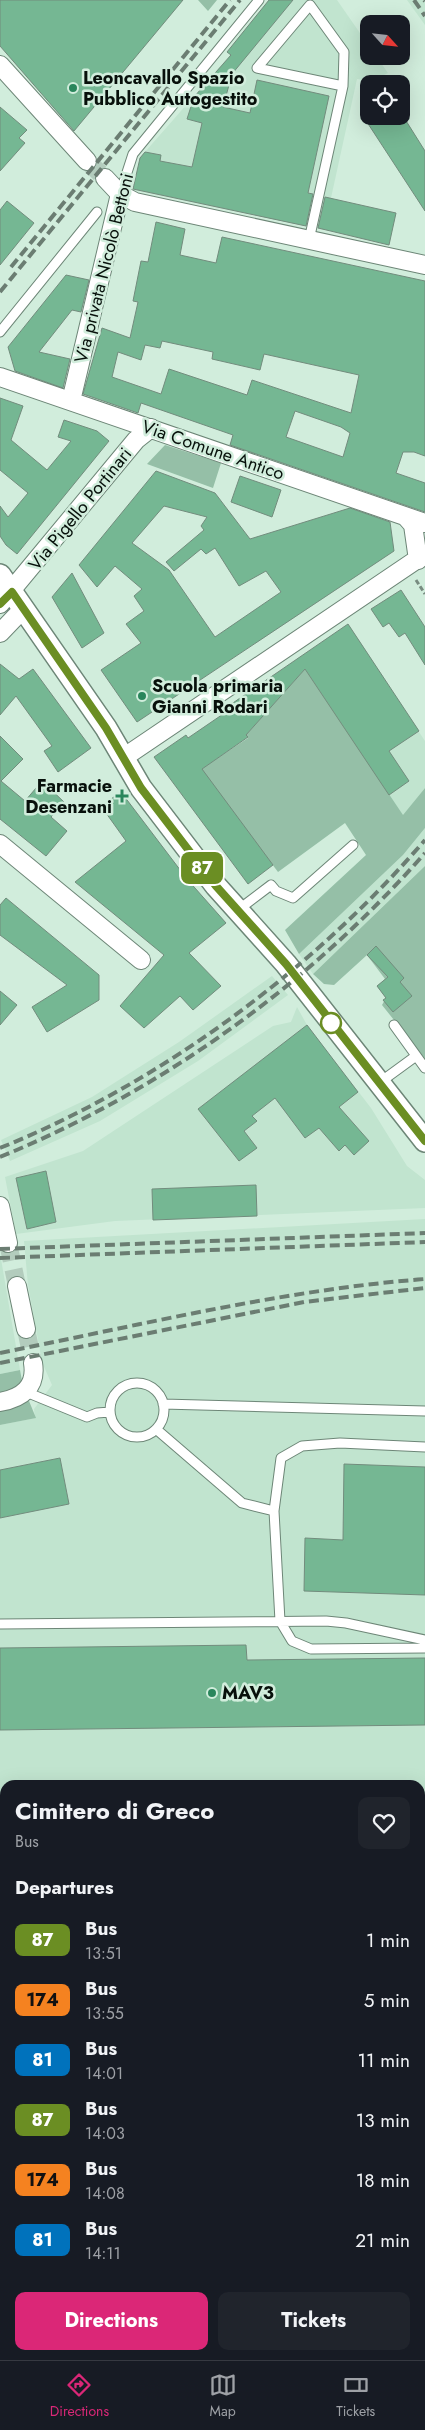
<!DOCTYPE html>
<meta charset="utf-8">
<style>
body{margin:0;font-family:Jost,sans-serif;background:#20242c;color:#f1f3f6;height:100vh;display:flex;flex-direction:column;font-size:19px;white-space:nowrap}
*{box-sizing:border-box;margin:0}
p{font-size:16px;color:#9ea1a6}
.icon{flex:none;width:28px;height:28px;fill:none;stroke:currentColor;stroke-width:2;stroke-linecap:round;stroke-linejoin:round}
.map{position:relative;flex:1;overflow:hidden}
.side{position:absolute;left:0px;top:1780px;width:425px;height:580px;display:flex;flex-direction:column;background:#171b24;border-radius:15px 15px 0 0;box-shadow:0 5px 20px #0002}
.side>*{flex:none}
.badge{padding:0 10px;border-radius:8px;font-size:18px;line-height:32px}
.needle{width:32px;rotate:117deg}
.fabs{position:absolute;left:360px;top:15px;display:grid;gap:10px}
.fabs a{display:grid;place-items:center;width:50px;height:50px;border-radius:10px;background:#171b24;box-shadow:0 5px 20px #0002;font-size:25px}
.map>.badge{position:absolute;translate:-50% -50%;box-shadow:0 0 0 2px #fff}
h2{padding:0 15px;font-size:19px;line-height:45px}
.round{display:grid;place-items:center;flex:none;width:52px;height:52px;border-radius:10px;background:#20242c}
.headline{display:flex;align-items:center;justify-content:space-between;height:85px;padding:0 15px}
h1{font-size:24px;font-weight:700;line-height:38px}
.primary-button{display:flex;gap:10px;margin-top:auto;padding:10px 15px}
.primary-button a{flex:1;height:58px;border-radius:10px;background:#db2777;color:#fff;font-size:20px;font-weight:700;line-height:58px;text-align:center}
.primary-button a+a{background:#20242c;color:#f1f3f6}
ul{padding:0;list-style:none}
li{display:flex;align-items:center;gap:15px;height:60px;padding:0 15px}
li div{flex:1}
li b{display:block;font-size:19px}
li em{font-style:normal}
li .badge{min-width:55px;font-weight:700;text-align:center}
.menu{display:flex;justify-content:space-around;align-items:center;height:70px;border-top:1px solid #363941;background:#171b24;font-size:14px;color:#9ea1a6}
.menu a{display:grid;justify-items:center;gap:2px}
.menu .current{color:#db2777}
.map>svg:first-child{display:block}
.built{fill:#c1e4cf}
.green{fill:#95bfa7}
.building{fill:#75b793;stroke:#728c7d;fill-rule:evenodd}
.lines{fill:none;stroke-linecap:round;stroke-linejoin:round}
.minor-tunnel{stroke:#b3ccbd;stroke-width:18;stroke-dasharray:18 9;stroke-linecap:butt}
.service-casing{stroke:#6d8677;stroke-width:11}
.minor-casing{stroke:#6d8677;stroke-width:20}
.tertiary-casing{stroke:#6d8677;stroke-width:24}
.path{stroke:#788c80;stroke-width:3;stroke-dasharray:5 2.5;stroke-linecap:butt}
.service{stroke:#fff;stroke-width:9}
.minor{stroke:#fff;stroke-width:18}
.tertiary{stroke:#fff;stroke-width:21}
.rail{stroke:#6b7d72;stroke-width:4;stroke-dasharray:10 5;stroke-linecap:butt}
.line-casing{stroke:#fff;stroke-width:11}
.line{stroke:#6b8e23;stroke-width:8}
.poi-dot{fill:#2a865c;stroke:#d1eddc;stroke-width:2}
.stop-dot{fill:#fff;stroke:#6b8e23;stroke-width:2.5}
.labels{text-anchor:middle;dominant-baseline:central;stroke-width:5;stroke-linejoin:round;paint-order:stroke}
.poi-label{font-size:18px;font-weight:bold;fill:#07100b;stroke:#d1eddc;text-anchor:start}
.street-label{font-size:18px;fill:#07100b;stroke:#d1eddc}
</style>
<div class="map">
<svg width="425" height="2360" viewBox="0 0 425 2360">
<rect width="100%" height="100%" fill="#d1eddc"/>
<path class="built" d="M269 0H337L369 46V56H376L388 73 372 81 357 79 324 230 133 190 140 158 145 152 230 55 227 52Z
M407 0H425V25Z
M348 625 425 741V788L403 816 298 658Z
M425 828V866L313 974 299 954 403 855Z
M272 976 288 995 198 1061 100 1121 10 1161 1 1140 92 1097 179 1042Z
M297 1007 307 1025 371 1108 407 1166 425 1180V1208L115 1221 16 1234 5 1177 83 1151 273 1026 291 1022Z
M425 1219V2360H72L67 2355H420V1785H5V2282L0 2276V1425L35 1418 34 1409 52 1385 42 1362 28 1285 24 1241Z
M0 1253 20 1370 0 1374Z"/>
<path class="green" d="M198 0H217L208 11Z
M165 445 221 463 213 488 147 464Z
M305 669 403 815 425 788V828L403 855 299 954 285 930 366 855 345 823 278 872 201 769 248 738 246 735Z
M425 866V1059L382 1005 386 998 377 986 385 979 367 955 334 985 324 984 313 974Z
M20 1370 22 1381 11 1391 0 1393V1374Z
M29 1401 36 1418 0 1425V1406Z
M0 2276 5 2282V2355H67L72 2360H0Z"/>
<path class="building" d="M0 0H183L74 131 0 46Z
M269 0H293L232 74 223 107 250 113 257 80 329 96 308 193 313 194 306 226 133 189 140 158 145 152 161 155 160 161 192 167 202 123 187 119 194 97 231 55 227 52Z
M0 107 27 130 19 138 25 143 0 171Z
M363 116H403L425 151V211Z
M325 197 396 213 389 245 318 228Z
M7 201 34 223 0 265V210Z
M156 222 185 229 180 255 216 263 222 237 425 281V456L414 452H403L396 473 425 483V512L230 445 233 435 141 403 138 413 83 394 102 328 130 338 138 302 133 301 141 261 148 262ZM162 341 213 352 212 359 260 370 264 354 359 375 351 413 252 380 247 395 169 369 161 394 112 377 118 352 141 360 145 345 160 348ZM295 411 341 427 350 433 343 457 286 437Z
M66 275 89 280 81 312 72 310 39 352 70 359 63 388 15 371 8 347Z
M0 398 23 406 11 440 47 470 71 441 58 437 64 420 97 431 109 441 17 554 6 545 0 536V506L8 517 28 493 0 470Z
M156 471 215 493 250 539 350 508 390 522 394 551 137 722 101 670 141 643 126 624 144 611 134 596 142 589 115 566 97 587 79 565ZM164 506 207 517 201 526 204 530 166 562 174 571 201 549 206 554 215 548 239 586 266 571 281 592 215 637 169 570 132 543Z
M240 476 281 490 272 517 231 502Z
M72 573 104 633 82 648 52 597Z
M401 590 425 627V665L405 633 399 637 389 623 383 627 371 609Z
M348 624 419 731 389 751 409 781 389 795 305 669 246 735 248 737 202 769 273 865 248 884 154 757 186 735 188 738 229 710 227 707Z
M0 664 19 679 33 669 91 748 58 772 44 751 52 746 16 696 0 715Z
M0 736 23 759 1 781 25 801 42 781 64 802 51 817 67 831 46 856 0 819Z
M121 792 187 879 226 923 189 953 221 986 193 1010 180 996 144 1028 120 1006 164 955 75 882 126 841 101 806Z
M6 898 99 975V1000L47 1032 32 1007 67 985 0 935V905Z
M376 946 404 978 400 982 412 996 393 1012 383 1000 386 998 377 986 388 977 367 955Z
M0 991 17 1005 0 1025Z
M307 1025 358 1092 339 1107 369 1141 354 1155 345 1145 339 1151 319 1128 305 1138 275 1098 252 1116 257 1121 244 1131 257 1148 239 1161 198 1109Z
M46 1171 56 1222 27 1229 16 1178Z
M256 1185 257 1216 153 1220 152 1189Z
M60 1458 69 1504 0 1518V1470Z
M344 1464 425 1467V1595L304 1591 305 1538 343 1540Z
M246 1645 247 1660 425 1658V1725L0 1730V1648Z"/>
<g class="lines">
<path class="minor-tunnel" d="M87 161 105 178
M8 1243 17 1286
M26 1329 33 1363"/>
<defs>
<path id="service" d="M120 194 133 154 259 0
M309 240 343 86 344 52 310 5 257 68 343 86
M0 332 97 212
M238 910 271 885 276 891 293 898 353 845
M394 1025 425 1068
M379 1083 416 1056
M110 1410a27 27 0 1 1 54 0a27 27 0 1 1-54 0Z
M26 1392 87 1417 97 1413 110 1412
M163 1404 425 1411
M156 1429 242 1503 274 1511 280 1621 292 1641 311 1649 425 1648
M274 1511 281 1458 302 1446 340 1443 425 1447
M0 1624 326 1621 346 1623 425 1640
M0 1911H5
M420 1930H425
M0 1954 5 1955
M0 2232 5 2238
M95 2355 99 2360"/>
<path id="minor" d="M0 65 87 161
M105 178 120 194 135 202 425 265
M0 377 425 523
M71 401 120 194
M406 517 413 525 418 560
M0 604 136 440 151 428
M0 633 23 609
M123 758 425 554
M0 844 141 960
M0 1206 8 1243
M17 1286 26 1329
M0 1402C22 1398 37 1387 33 1363"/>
<path id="tertiary" d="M0 575 106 728 141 788 216 886 286 964 425 1141"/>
</defs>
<use href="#service" class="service-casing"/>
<use href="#minor" class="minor-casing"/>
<use href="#tertiary" class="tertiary-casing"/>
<path class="path" d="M416 580 425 594"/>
<use href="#service" class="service"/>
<use href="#minor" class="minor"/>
<use href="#tertiary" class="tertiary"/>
<path class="rail" d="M414 0 425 16
M424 0 425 1
M11 267 230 0
M0 292 240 0
M0 1148C159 1084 313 970 425 840
M0 1157C161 1091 310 984 425 853
M0 1249 425 1233
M0 1258 425 1242
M0 1353C141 1325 282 1290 425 1279
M0 1363 304 1302 425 1288"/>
</g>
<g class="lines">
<defs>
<path id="line" d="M0 604 12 592 106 728 141 788 216 886 286 964 425 1141"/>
</defs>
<use href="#line" class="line-casing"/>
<use href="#line" class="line"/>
</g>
<g class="poi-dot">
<circle cx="73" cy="88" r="5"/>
<circle cx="142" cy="696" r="5"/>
<path d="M119.5 788.5h5v5h5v5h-5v5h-5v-5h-5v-5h5z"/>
<circle cx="212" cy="1693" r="5"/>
</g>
<circle class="stop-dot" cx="331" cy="1023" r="10"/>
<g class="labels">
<g class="poi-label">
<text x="83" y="78">Leoncavallo Spazio<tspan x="83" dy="21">Pubblico Autogestito</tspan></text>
<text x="152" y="686">Scuola primaria<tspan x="152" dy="21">Gianni Rodari</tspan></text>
<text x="112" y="786" text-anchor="end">Farmacie<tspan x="112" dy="21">Desenzani</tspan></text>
<text x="222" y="1693">MAV3</text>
</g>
<g class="street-label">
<text transform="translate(104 268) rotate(-76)">Via privata Nicolò Bettoni</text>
<text transform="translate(213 450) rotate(19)">Via Comune Antico</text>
<text transform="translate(80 509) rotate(-51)">Via Pigello Portinari</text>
</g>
</g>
</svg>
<div class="fabs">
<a><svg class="needle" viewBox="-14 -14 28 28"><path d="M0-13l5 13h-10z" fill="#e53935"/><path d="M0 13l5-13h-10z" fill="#9ea1a6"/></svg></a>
<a><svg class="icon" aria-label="locate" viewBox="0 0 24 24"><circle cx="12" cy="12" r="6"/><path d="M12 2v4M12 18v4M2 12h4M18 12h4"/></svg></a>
</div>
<b class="badge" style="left:202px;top:868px;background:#6b8e23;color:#fff">87</b>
<section class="side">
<div class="headline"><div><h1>Cimitero di Greco</h1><p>Bus</p></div><a class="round"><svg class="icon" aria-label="heart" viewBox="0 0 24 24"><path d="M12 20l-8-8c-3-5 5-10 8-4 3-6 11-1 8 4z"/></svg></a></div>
<h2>Departures</h2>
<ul>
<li><span class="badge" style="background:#6b8e23;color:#fff">87</span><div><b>Bus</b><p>13:51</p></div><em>1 min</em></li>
<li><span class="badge" style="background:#f58220;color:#111">174</span><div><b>Bus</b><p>13:55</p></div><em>5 min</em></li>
<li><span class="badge" style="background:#0072bc;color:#fff">81</span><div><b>Bus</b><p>14:01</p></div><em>11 min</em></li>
<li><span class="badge" style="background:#6b8e23;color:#fff">87</span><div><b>Bus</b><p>14:03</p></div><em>13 min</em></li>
<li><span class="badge" style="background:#f58220;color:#111">174</span><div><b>Bus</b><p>14:08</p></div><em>18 min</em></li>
<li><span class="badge" style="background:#0072bc;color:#fff">81</span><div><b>Bus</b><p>14:11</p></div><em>21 min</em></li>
</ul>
<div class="primary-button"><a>Directions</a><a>Tickets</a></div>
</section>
</div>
<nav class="menu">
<a class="current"><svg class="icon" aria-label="directions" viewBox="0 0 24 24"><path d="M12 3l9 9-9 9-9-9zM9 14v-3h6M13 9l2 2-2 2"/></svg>Directions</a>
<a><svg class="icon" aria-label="map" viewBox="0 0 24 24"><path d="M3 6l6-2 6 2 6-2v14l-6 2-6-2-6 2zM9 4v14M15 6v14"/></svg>Map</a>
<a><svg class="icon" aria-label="tickets" viewBox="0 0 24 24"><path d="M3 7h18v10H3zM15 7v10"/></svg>Tickets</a>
</nav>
